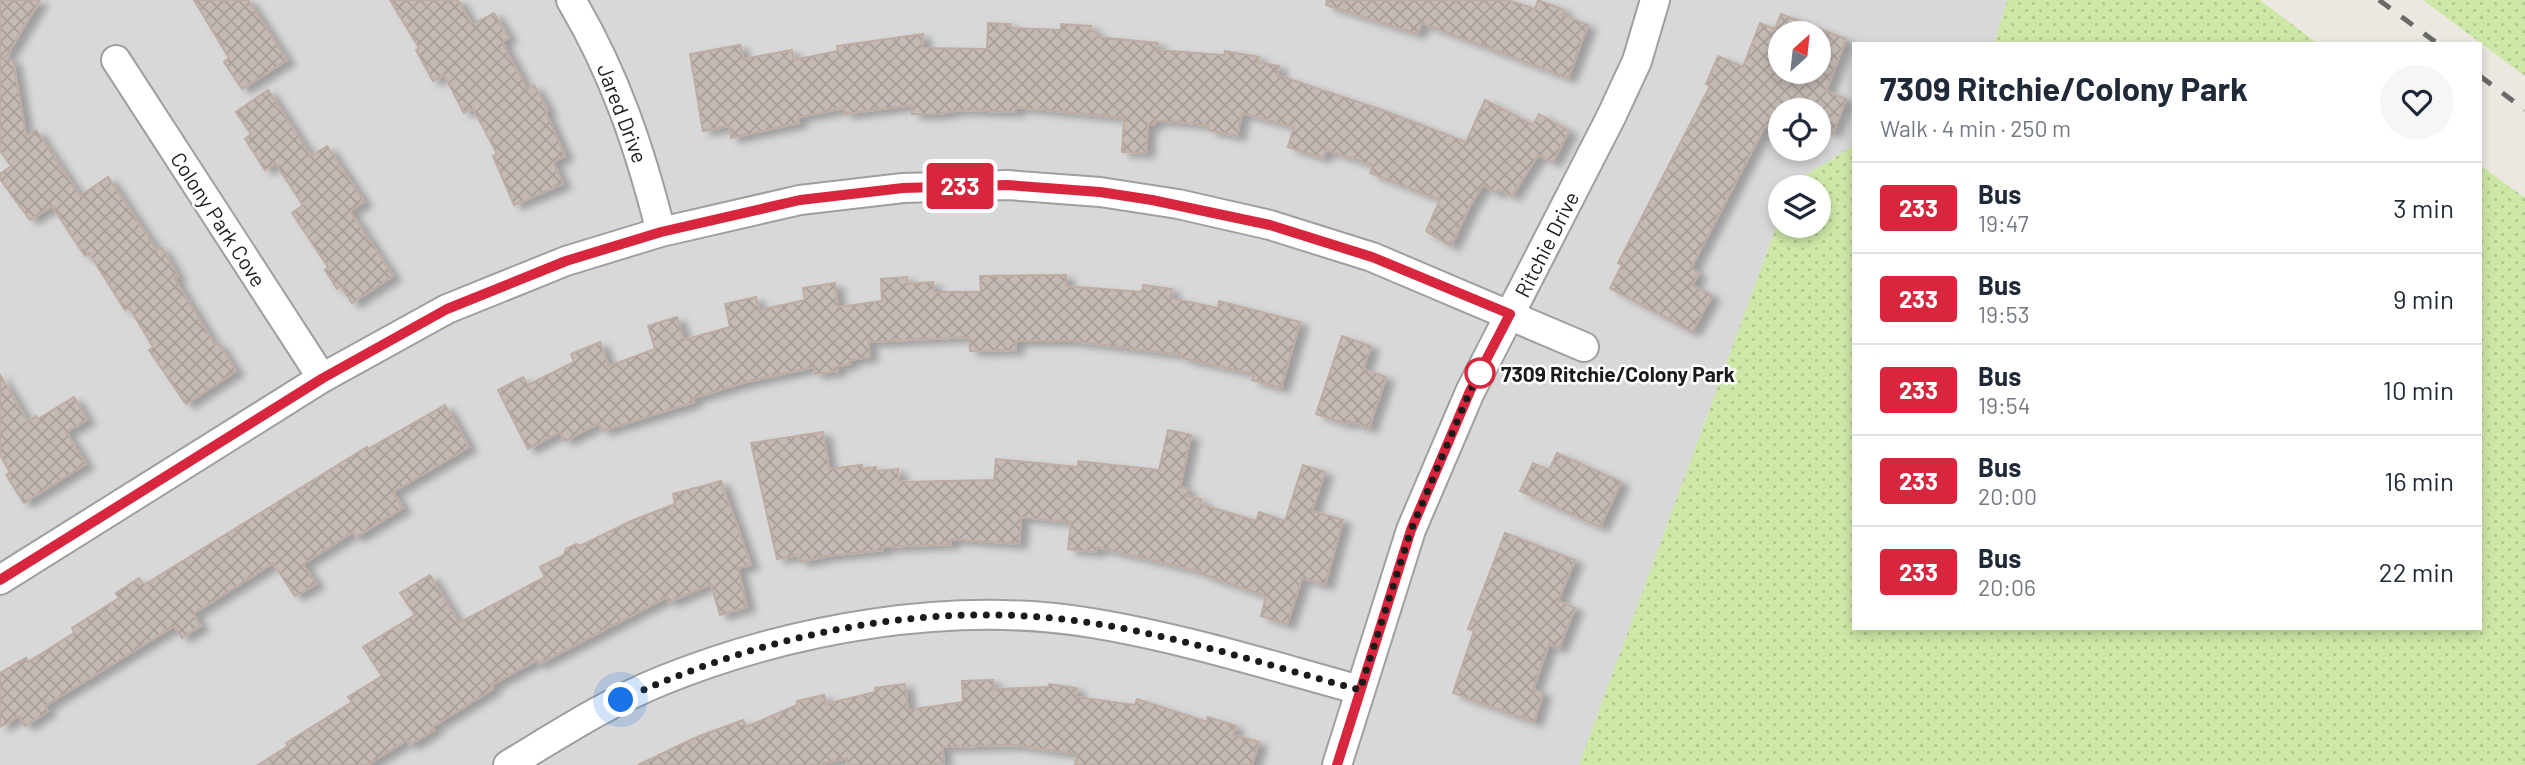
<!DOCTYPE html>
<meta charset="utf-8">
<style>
body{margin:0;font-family:Barlow,sans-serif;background:#f6f6f7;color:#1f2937;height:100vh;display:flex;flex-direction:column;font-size:26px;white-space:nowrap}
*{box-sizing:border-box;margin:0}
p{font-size:23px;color:#747a83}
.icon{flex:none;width:38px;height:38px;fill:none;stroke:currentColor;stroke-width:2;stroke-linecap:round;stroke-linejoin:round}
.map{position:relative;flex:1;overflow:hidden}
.drawer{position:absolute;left:1852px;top:42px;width:630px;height:588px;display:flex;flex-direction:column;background:#fff;border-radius:0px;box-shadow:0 4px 10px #0003}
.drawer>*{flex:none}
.badge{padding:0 14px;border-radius:5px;font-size:24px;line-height:46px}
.needle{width:46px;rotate:27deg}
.buttons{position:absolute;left:1768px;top:21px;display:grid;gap:14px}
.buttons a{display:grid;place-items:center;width:63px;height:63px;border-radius:50%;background:#fff;box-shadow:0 4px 10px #0003;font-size:35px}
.you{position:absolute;width:35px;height:35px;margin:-18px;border:5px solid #fff;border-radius:50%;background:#1a73e8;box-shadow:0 0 0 10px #1a73e833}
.map>.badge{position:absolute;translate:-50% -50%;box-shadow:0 0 0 4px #fff}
.round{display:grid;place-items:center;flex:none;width:74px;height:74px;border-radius:37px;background:#f6f6f7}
.headline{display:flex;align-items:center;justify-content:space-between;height:119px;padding:0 28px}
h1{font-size:33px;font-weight:700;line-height:52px}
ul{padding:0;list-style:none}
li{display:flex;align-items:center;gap:21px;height:91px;padding:0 28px;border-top:2px solid #e0e1e3}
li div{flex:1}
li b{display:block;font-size:26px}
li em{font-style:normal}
li .badge{min-width:77px;font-weight:700;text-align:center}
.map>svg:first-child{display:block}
.residential{fill:#d9d8d8;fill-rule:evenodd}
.grass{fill:url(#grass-dots)}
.building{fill:url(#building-cross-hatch);stroke:#beaca3;stroke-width:2;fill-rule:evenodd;filter:url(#shadow)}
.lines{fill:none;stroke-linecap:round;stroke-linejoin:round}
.minor-casing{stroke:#9f9f9f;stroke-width:32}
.minor{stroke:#fff;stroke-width:28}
.rail{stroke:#696969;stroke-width:5;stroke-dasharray:14 14;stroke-linecap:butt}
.line-casing{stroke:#fff;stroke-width:16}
.line{stroke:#d7263d;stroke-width:10}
.walk{stroke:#1b1b1b;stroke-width:7;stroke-dasharray:0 12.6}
.stop-dot{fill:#fff;stroke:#d7263d;stroke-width:3.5}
.labels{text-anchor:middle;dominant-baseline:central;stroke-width:5;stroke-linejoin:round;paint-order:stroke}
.street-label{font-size:21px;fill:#1b1b1b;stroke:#fff}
.stop-label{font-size:21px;font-weight:bold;fill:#1b1b1b;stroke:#fff;text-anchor:start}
</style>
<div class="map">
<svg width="2525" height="765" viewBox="0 0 2525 765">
<defs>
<pattern id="grass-dots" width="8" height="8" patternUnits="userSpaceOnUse" patternTransform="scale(1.75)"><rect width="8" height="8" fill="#cde7a6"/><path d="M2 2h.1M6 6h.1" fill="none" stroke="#afc68e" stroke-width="1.8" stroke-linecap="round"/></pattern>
<pattern id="building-cross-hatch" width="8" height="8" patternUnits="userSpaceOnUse" patternTransform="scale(1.75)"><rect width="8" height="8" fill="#c4b9b4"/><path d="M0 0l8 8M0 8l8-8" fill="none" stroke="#a89e9a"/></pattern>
<filter id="shadow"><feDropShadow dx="8" dy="4.5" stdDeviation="3.5" flood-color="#0004"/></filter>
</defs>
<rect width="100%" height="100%" fill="#ede7e1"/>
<path class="residential" d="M0 0H2007L1994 44H1853V146L1792 184 1791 187H1780V217L1579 765H0ZM1780 33H1818V72H1780ZM1780 110H1818V149H1780Z"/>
<path class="grass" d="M2007 0H2260L2318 44H1994Z
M2423 0H2525V76Z
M1853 146V628H2480V165L2525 198V765H1579L1780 217V226H1818V187H1791L1792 184Z"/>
<path class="building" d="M0 0H40L4 60H13L26 136 36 130 80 196 108 177 157 250 161 247 178 276 174 278 215 345 218 343 236 371 186 404 149 350 153 347 129 307 125 310 89 253 85 256 52 206 30 220 0 179V174L11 166 0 151Z
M194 0H248L287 60 242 89 224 62 229 58Z
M390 0H458L472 25 494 13 509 38 502 42 527 89 534 85 548 110 545 111 565 156 553 162 563 184 514 205 493 156 497 154 473 108 464 113 444 75 433 81 416 50 419 48Z
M1327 0H1508L1535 9 1538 0 1564 10 1562 15 1588 25 1568 78 1422 23 1417 34 1326 5Z
M1781 14 1846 39 1826 91 1846 99 1833 133 1818 127V110H1780V133L1765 126 1691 268 1699 273 1692 285 1712 296 1692 332 1610 288 1622 265 1618 263 1710 86 1706 84 1718 56 1743 67 1760 23 1775 29ZM1780 33H1818V72H1780Z
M988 23 1010 24V28L1061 30V24L1091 26 1090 31 1097 32 1096 37 1158 43 1156 50 1224 55 1225 51 1259 57 1257 62 1279 66 1277 75 1382 110 1466 142 1485 100 1533 125 1539 114 1569 131 1553 162 1538 155 1512 196 1499 189 1496 193 1483 185 1470 206 1451 246 1426 231 1440 200 1370 173 1373 165 1326 150 1323 158 1288 147 1294 127 1242 113 1237 136 1208 130 1209 125 1155 120 1154 125H1148L1146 153 1122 152 1124 118 1016 107V112L959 110 938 114H912V105L845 114 844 108 798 117 799 123 731 138 729 126 703 131 690 54 740 45 743 59 792 50 794 60 838 51 837 46 923 34 922 48 987 49Z
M268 90 311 156 327 146 364 202 350 211 393 276 352 303 341 286 337 289 325 270 328 267 292 213 303 205 275 163 265 170 245 139 251 134 236 112Z
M1066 275V286L1142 292 1143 285 1172 289 1170 298 1218 308 1219 301 1300 322 1281 388 1252 380 1254 374 1182 358 1183 355 1074 341H1015L1016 350 970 351 969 337 868 342 870 357 849 360 850 364 838 366V371L815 374 814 367 746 382 693 398 694 402 602 431 599 423 565 441 560 432 528 449 498 390 523 377 528 385 574 362 571 354 600 342 609 366 655 349 648 326 677 317 684 340 730 327 725 304 756 297 759 310 805 300 803 288 835 283 838 307 882 301 881 279 907 277V284L933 282 934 292H981L980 276Z
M1342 336 1371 346 1363 369 1386 377 1369 428 1348 421 1347 424 1316 414Z
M0 375 28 422 36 416 38 419 74 397 87 420 66 432 86 464 24 503 6 475 10 472 0 455Z
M445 405 469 447 393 492 403 508 356 537 353 532 303 564 316 584 295 596 273 563 193 614 201 626 182 638 174 626 45 706 48 711 25 726 19 716 0 727V673L26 658 28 662 74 633 72 628 119 598 116 593 139 578 144 585 367 447 368 449Z
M1168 430 1191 435 1180 487 1188 489 1186 496 1201 499 1200 504 1256 521 1259 512 1285 521 1303 465 1325 472 1312 511 1343 520 1325 585 1302 578 1287 624 1261 616 1266 596 1202 574V572L1097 547V552L1068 549 1071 522 1021 517 1019 544 951 539V544L883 547V550L827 556 800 562 798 555 777 559 751 443 823 432 829 469 862 465V469L876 467V471L898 469 899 482 994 480 996 459 1078 467V461L1159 470Z
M1557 453 1621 482 1600 527 1520 491 1533 463 1549 470Z
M721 481 751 565 738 568 747 607 720 615 711 584 669 602 667 597 539 664 537 660 491 685 493 689 432 727 434 730 410 745 407 740 367 765H258L288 746 286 743 352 702 348 697 382 676 363 647 415 615 400 593 430 575 459 623 545 577 540 567 564 555 566 549 576 544 580 546 631 521 675 504 673 494Z
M1505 533 1575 560 1558 601 1575 608 1559 648 1549 644 1533 689 1543 693 1534 722 1453 693 1474 631 1468 629Z
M993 680V689L1048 687 1049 684 1077 688 1076 697 1135 705 1137 699 1207 722 1208 717 1236 726 1233 735 1259 742 1252 765H1075L1077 754 1015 745 942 747 944 763 927 765H848L847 758 817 765H638L697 737 743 720 746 727 797 705V701L824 695 826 704 875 692V688L905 684 908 710 963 702 962 681Z"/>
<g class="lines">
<defs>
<path id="minor" d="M571 0C615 74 640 149 661 232
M116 60 322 378
M0 580 322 378 447 309 566 261 661 232 800 200 903 188 1007 185 1100 192 1178 204 1270 225 1372 257 1584 347
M508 765C558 735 607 703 661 681 792 628 952 600 1092 623 1183 638 1272 666 1360 690
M1337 765 1411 530 1470 392 1611 117 1637 61 1655 0"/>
</defs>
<use href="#minor" class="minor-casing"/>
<use href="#minor" class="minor"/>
<path class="rail" d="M2379 0 2438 44
M2480 76 2525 110"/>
</g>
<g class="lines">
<defs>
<path id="line" d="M0 580 323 378 447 309 566 261 661 232 800 200 903 188 1007 185 1100 192 1152 200 1270 225 1372 257 1510 314 1470 391 1411 530 1337 765"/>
</defs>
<use href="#line" class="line-casing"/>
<use href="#line" class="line"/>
<path class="walk" d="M621 700C766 633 932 598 1092 623 1182 637 1271 666 1360 690L1411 530 1470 391 1480 373"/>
</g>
<circle class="stop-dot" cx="1480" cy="373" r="14"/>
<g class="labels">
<g class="street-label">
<text transform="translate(623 113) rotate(69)">Jared Drive</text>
<text transform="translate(219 219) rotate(57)">Colony Park Cove</text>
<text transform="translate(1546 244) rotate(-63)">Ritchie Drive</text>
</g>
<g class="stop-label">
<text x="1501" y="373">7309 Ritchie/Colony Park</text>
</g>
</g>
</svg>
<div class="buttons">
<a><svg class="needle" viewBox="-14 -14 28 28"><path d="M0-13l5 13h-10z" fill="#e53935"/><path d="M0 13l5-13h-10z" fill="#747a83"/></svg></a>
<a><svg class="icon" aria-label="locate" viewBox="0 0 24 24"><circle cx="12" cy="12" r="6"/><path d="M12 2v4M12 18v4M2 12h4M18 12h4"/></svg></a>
<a><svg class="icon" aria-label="layers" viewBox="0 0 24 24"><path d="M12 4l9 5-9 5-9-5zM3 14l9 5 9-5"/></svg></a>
</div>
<div class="you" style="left:621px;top:700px"></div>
<b class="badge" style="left:960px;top:186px;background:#d7263d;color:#fff">233</b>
<section class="drawer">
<div class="headline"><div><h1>7309 Ritchie/Colony Park</h1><p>Walk · 4 min · 250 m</p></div><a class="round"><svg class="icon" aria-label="heart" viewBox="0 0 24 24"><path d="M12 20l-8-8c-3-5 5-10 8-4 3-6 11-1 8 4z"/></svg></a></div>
<ul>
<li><span class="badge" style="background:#d7263d;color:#fff">233</span><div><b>Bus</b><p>19:47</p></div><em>3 min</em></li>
<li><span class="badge" style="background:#d7263d;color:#fff">233</span><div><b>Bus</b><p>19:53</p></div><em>9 min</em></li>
<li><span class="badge" style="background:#d7263d;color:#fff">233</span><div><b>Bus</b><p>19:54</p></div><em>10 min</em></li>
<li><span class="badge" style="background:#d7263d;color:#fff">233</span><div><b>Bus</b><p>20:00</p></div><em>16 min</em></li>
<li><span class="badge" style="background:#d7263d;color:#fff">233</span><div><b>Bus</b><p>20:06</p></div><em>22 min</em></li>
</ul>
</section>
</div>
